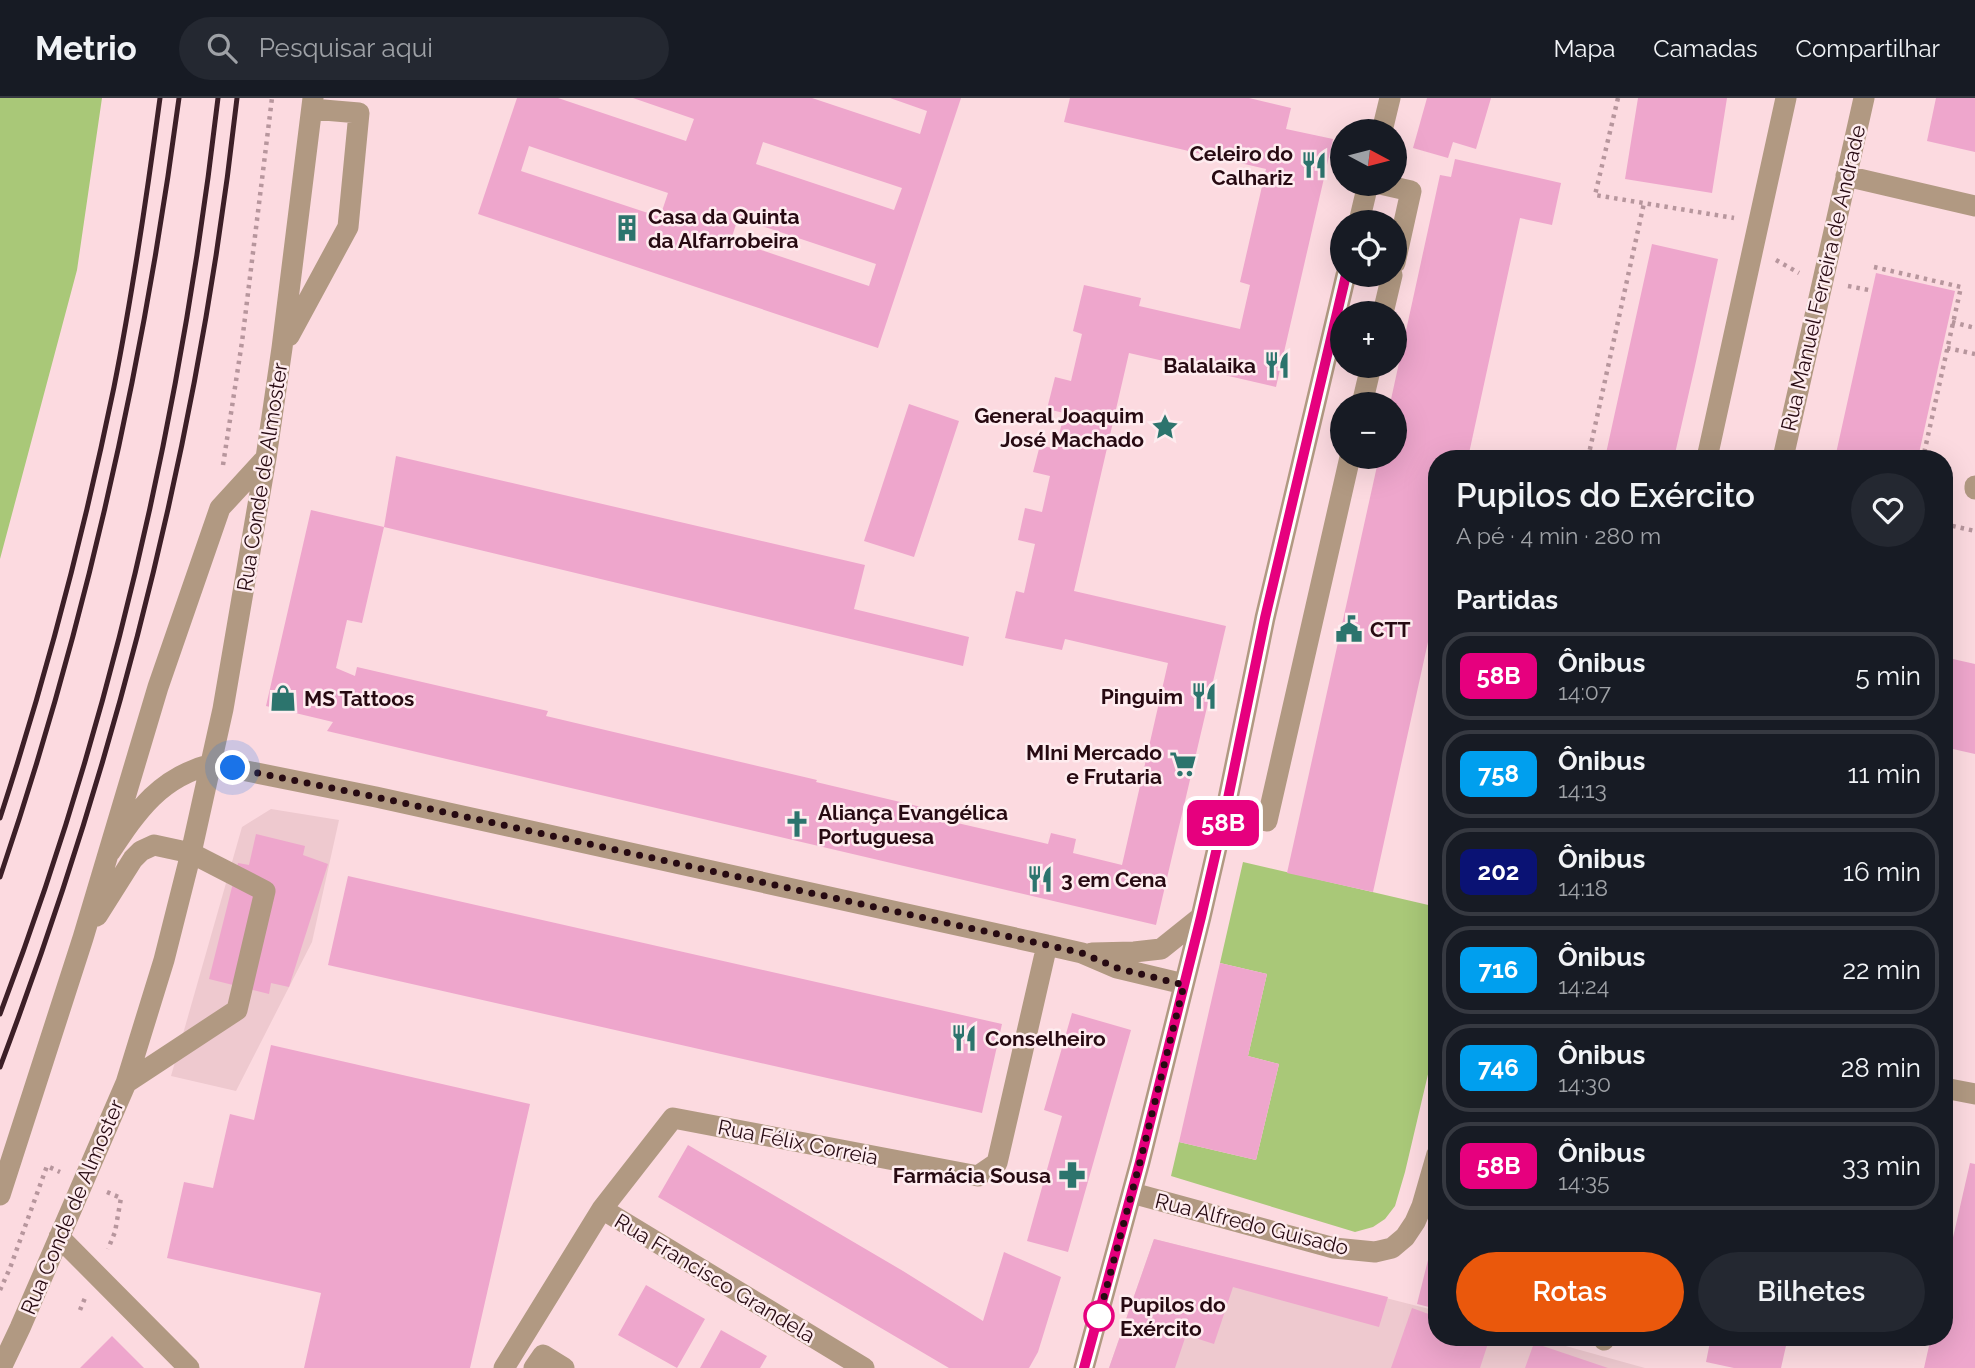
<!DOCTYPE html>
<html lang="pt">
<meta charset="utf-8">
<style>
body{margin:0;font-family:Raleway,sans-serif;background:#242831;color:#f1f3f6;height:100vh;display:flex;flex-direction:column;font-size:26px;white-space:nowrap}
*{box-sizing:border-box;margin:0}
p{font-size:23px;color:#9ea1a6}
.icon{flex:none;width:38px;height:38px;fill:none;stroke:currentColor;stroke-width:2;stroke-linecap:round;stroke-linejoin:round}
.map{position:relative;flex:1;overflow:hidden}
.details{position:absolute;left:1428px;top:352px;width:525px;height:896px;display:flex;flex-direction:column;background:#171b24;border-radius:28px;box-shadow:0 7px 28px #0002}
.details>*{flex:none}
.badge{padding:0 14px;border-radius:10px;font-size:24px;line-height:46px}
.needle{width:46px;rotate:97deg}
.controls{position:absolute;left:1330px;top:21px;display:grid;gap:14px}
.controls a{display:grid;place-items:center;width:77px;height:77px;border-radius:50%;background:#171b24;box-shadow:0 7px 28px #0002;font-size:35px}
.you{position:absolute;width:35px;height:35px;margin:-18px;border:5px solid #fff;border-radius:50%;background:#1a73e8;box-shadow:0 0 0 10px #1a73e833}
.map>.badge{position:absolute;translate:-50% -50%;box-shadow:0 0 0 4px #fff}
h2{padding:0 28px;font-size:26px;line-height:63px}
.round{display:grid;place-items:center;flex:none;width:74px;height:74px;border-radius:37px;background:#242831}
.head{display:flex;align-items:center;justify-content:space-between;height:119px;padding:0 28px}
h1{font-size:33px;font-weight:600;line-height:52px}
.primary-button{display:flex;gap:14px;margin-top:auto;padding:14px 28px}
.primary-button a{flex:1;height:80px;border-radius:42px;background:#ea580c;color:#fff;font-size:28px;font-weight:600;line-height:80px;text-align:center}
.primary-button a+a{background:#242831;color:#f1f3f6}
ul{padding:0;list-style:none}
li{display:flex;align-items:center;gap:21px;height:88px;margin:0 14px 10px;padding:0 14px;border:4px solid #363941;border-radius:28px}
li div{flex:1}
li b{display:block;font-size:26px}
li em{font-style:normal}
li .badge{min-width:77px;font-weight:700;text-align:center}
header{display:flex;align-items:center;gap:42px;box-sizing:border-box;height:98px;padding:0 35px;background:#171b24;border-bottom:2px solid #363941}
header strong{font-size:33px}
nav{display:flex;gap:38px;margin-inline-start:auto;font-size:24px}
.search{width:490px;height:63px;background:#242831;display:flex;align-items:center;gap:18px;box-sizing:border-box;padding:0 24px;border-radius:38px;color:#9ea1a6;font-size:26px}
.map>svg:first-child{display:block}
.built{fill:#eec9cf}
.green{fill:#a9c878}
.building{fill:#eea6cc;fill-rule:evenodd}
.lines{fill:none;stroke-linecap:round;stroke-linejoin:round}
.path{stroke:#b7969d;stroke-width:4.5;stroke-dasharray:3.5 5;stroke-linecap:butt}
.minor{stroke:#b19982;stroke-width:21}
.rail{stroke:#3c1f27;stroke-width:5}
.line-casing{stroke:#fff;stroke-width:16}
.line{stroke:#e6007e;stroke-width:10}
.walk{stroke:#270a12;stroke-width:7;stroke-dasharray:0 12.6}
.stop-dot{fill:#fff;stroke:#e6007e;stroke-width:3.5}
.labels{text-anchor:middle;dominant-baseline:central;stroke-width:5;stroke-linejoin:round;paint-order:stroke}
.poi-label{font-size:21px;font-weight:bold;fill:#270a12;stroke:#feecef;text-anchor:end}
.street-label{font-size:21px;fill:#270a12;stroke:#feecef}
.stop-label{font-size:21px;font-weight:bold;fill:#270a12;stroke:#feecef;text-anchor:start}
</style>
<header>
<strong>Metrio</strong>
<div class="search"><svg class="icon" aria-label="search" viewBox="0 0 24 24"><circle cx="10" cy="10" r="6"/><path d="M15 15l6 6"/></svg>Pesquisar aqui</div>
<nav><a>Mapa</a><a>Camadas</a><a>Compartilhar</a></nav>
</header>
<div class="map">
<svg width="1975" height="1270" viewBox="0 0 1975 1270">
<rect width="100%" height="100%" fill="#fcdae0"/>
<path class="built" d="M271 711 339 722 312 844 236 993 171 978 242 729Z
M1154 1141 1437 1213V1239H1533L1645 1270H1109Z"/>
<path class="green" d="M0 0H102L77 172 0 461Z
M1243 764 1437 809V938L1405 1074 1395 1108 1385 1121 1373 1129 1355 1134 1171 1078 1179 1044 1256 1062 1279 966 1248 958 1267 876 1220 865Z"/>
<path class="building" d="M517 0H558L686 43 694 21 633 0H812L920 36 927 13 890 0H961L878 250 478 116ZM763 44 902 90 894 112 756 66ZM529 48 668 95 660 119 521 73ZM738 120 876 166 869 188 731 142Z
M1070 0H1249L1291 10 1286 31 1333 41 1276 289 1129 255 1074 493 1226 528 1156 827 327 633 333 624 266 608 311 412 384 429 362 525 347 522 336 570 355 578 357 569 548 613 546 618 817 682 816 684 955 717 953 724 1048 746 1051 735 1076 741 1073 755 1122 767 1168 565 1065 541 1062 552 1005 540 1016 493 1024 495 1035 446 1018 442 1025 410 1042 414 1050 378 1033 374 1040 347 1056 351 1064 315 1047 311 1055 279 1071 283 1082 236 1073 233 1084 187 1141 200 1139 208 1240 231 1250 187 1240 184 1266 71 1064 24Z
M1427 0H1491L1476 51 1453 44 1448 60 1413 50Z
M1638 0H1727L1712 95 1625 81Z
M1936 0H1975V54L1927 43Z
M1455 61 1561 85 1552 127 1520 120 1468 360H1437V503L1373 794 1287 775 1379 359H1395V306H1390L1440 77 1451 79Z
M1652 146 1718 161 1695 268 1674 360H1605Z
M1876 175 1955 193 1918 360H1835Z
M909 306 959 323 914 459 864 443Z
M396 358 865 467 854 511 969 539 963 568 384 429Z
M1944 559 1975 566V656L1944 649Z
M256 736 305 748 303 757 328 766 289 889 271 885 269 896 209 881 238 765 249 767Z
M348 778 1002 926 982 1015 328 867Z
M1220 865 1267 876 1248 958 1279 966 1256 1062 1179 1044Z
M1072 915 1131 932 1068 1154 1027 1143 1062 1018 1044 1012Z
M271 947 530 1006 470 1270H304L321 1195 167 1160 184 1084 213 1090 230 1016 254 1022Z
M688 1047 903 1173 983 1223 1004 1154 1061 1179 1038 1254 1029 1270H949L658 1099Z
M1970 1065 1975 1066V1270H1924L1931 1239H1944V1179Z
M1437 1126V1211L1417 1206Z
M1154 1141 1388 1199 1379 1229 1233 1189 1214 1246 1186 1237 1175 1270H1109Z
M646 1187 705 1221 677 1270 618 1237Z
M1412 1210 1437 1219V1239H1490L1480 1270H1391Z
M721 1232 767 1258 760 1270H700Z
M112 1238 144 1270H80Z
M1711 1239H1788L1781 1270H1734L1706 1264Z
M1534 1245 1608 1270H1525Z"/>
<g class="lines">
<path class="path" d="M1618 0 1595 97 1734 120
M1776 162 1799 175
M1874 169 1961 189 1923 360
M1848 188 1869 192
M1952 224 1975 230
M1947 250 1975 256
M1588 360 1644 105
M223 367 242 244 272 0
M1944 426 1975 433
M107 1094 121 1100 115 1134 108 1151
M0 1192 10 1170 47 1068 60 1074
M80 1212 85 1200"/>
<path class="minor" d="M1382 33 1390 0
M1846 78 1975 108
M1380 86 1411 93 1395 165
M1359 124 1368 86
M1383 215 1392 177
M289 238 348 129 359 15 312 11
M1362 306 1371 268
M1707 360 1786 0
M1783 360 1864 0
M1975 388V391
M1225 715 1267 723 1350 359
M110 754C138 712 160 679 212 666L376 699 1047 847 1082 855 1117 870 1184 886
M97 818 133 761 141 753 154 747 191 755 265 793 237 912 126 985
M1092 855 1134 854 1161 851 1201 819
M1944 990 1975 996
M1132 1095 1334 1150 1375 1154 1392 1150 1405 1139 1415 1124 1422 1108 1437 1056
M0 1097 83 840 158 589 220 410 266 360
M602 1111 864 1270
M59 1139 189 1270
M1604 1242 1605 1239
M1 1270 20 1230 126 985 164 862 191 755 223 611 266 360 282 250 313 0
M504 1270 602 1111 673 1020 978 1078 997 1065 1047 847
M534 1270 543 1257 564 1270
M1084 1270 1140 1064 1201 819 1225 715 1265 520 1346 177"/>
<path class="rail" d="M0 720C46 579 84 435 114 289 133 193 147 97 160 0
M0 779C86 526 144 265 179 0
M0 916C112 622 182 311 218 0
M0 969C118 657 200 332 237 0"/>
</g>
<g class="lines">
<defs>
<path id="line" d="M1084 1270 1140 1064 1201 819 1225 715 1265 520 1346 177"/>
</defs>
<use href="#line" class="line-casing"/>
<use href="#line" class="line"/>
<path class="walk" d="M233 670 376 699 1047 847 1082 855 1117 870 1184 887 1140 1064 1099 1218"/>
</g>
<defs>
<symbol id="restaurant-bare" viewBox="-9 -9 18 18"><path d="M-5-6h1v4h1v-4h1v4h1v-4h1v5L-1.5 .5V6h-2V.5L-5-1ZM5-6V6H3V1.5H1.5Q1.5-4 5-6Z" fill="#2c746d" stroke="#feecef" stroke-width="2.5" paint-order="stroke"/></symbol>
<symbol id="building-bare" viewBox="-9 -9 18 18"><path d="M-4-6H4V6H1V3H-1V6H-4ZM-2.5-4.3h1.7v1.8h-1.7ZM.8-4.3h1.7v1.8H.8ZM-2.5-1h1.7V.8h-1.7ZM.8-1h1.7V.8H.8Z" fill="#2c746d" stroke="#feecef" stroke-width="2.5" paint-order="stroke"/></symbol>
<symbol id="sight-bare" viewBox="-9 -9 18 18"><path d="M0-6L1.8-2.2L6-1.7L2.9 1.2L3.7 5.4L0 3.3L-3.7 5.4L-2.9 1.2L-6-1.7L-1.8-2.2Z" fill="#2c746d" stroke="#feecef" stroke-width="2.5" paint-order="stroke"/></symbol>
<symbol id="civic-bare" viewBox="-9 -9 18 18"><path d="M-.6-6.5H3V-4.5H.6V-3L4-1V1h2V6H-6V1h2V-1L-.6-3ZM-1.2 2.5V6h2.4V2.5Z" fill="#2c746d" stroke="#feecef" stroke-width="2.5" paint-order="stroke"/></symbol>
<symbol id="shop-bare" viewBox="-9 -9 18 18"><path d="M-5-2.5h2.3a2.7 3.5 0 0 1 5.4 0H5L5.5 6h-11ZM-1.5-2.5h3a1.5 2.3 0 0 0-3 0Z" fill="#2c746d" stroke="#feecef" stroke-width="2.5" paint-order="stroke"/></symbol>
<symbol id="supermarket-bare" viewBox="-9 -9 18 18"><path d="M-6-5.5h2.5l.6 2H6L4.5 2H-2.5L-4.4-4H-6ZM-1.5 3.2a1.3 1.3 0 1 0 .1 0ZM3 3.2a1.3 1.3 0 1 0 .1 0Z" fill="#2c746d" stroke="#feecef" stroke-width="2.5" paint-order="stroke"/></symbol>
<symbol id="church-bare" viewBox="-9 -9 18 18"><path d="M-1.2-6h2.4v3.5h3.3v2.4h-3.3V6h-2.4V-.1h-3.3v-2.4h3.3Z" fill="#2c746d" stroke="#feecef" stroke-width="2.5" paint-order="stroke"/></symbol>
<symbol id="pharmacy-bare" viewBox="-9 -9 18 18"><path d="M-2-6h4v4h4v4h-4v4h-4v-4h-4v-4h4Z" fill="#2c746d" stroke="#feecef" stroke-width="2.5" paint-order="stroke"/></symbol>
</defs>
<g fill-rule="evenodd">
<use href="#restaurant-bare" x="1295" y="48" width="38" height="38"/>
<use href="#building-bare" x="608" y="111" width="38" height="38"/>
<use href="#restaurant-bare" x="1258" y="248" width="38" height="38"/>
<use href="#sight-bare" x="1146" y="310" width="38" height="38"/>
<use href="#civic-bare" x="1330" y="512" width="38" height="38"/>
<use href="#restaurant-bare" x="1185" y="579" width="38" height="38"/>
<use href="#shop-bare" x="264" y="581" width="38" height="38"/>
<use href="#supermarket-bare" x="1164" y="647" width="38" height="38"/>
<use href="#church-bare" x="778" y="707" width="38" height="38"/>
<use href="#restaurant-bare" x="1021" y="762" width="38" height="38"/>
<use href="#restaurant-bare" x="945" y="921" width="38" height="38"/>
<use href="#pharmacy-bare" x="1053" y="1058" width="38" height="38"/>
</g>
<circle class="stop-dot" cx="1099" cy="1218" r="14"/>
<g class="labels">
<g class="poi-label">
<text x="1293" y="55">Celeiro do<tspan x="1293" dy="24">Calhariz</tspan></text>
<text x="648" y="118" text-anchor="start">Casa da Quinta<tspan x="648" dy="24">da Alfarrobeira</tspan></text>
<text x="1256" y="267">Balalaika</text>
<text x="1144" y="317">General Joaquim<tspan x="1144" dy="24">José Machado</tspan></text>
<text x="1370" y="531" text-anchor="start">CTT</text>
<text x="1183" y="598">Pinguim</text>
<text x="304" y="600" text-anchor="start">MS Tattoos</text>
<text x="1162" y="654">MIni Mercado<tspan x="1162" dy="24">e Frutaria</tspan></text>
<text x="818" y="714" text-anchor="start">Aliança Evangélica<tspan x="818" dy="24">Portuguesa</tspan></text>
<text x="1061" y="781" text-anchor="start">3 em Cena</text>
<text x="985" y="940" text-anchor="start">Conselheiro</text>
<text x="1051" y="1077">Farmácia Sousa</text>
</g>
<g class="street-label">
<text transform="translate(1823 180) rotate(-77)">Rua Manuel Ferreira de Andrade</text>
<text transform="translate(262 379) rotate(-81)">Rua Conde de Almoster</text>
<text transform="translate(798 1044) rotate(11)">Rua Félix Correia</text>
<text transform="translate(72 1109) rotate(-67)">Rua Conde de Almoster</text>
<text transform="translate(1252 1126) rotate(14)">Rua Alfredo Guisado</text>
<text transform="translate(715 1180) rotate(31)">Rua Francisco Grandela</text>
</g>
<g class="stop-label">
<text x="1120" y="1206">Pupilos do<tspan x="1120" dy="24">Exército</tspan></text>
</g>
</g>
</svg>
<div class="controls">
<a><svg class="needle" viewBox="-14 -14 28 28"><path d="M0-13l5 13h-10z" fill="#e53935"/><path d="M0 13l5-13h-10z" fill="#9ea1a6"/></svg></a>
<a><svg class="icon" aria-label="locate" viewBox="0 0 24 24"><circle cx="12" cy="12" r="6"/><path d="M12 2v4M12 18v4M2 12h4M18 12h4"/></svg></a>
<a>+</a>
<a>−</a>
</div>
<div class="you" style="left:233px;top:670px"></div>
<b class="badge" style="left:1223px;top:725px;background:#e6007e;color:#fff">58B</b>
<section class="details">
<div class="head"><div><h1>Pupilos do Exército</h1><p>A pé · 4 min · 280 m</p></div><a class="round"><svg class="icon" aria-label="heart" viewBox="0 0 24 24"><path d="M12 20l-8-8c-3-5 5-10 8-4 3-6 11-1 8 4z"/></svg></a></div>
<h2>Partidas</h2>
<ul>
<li><span class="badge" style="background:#e6007e;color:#fff">58B</span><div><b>Ônibus</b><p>14:07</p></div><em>5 min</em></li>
<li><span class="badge" style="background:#009fee;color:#fff">758</span><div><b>Ônibus</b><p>14:13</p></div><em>11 min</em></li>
<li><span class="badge" style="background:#0a1274;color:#fff">202</span><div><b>Ônibus</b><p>14:18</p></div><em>16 min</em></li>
<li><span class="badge" style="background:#009fee;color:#fff">716</span><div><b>Ônibus</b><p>14:24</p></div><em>22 min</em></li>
<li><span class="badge" style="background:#009fee;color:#fff">746</span><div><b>Ônibus</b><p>14:30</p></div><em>28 min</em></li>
<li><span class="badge" style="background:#e6007e;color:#fff">58B</span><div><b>Ônibus</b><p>14:35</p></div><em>33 min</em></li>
</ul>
<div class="primary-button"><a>Rotas</a><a>Bilhetes</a></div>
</section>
</div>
